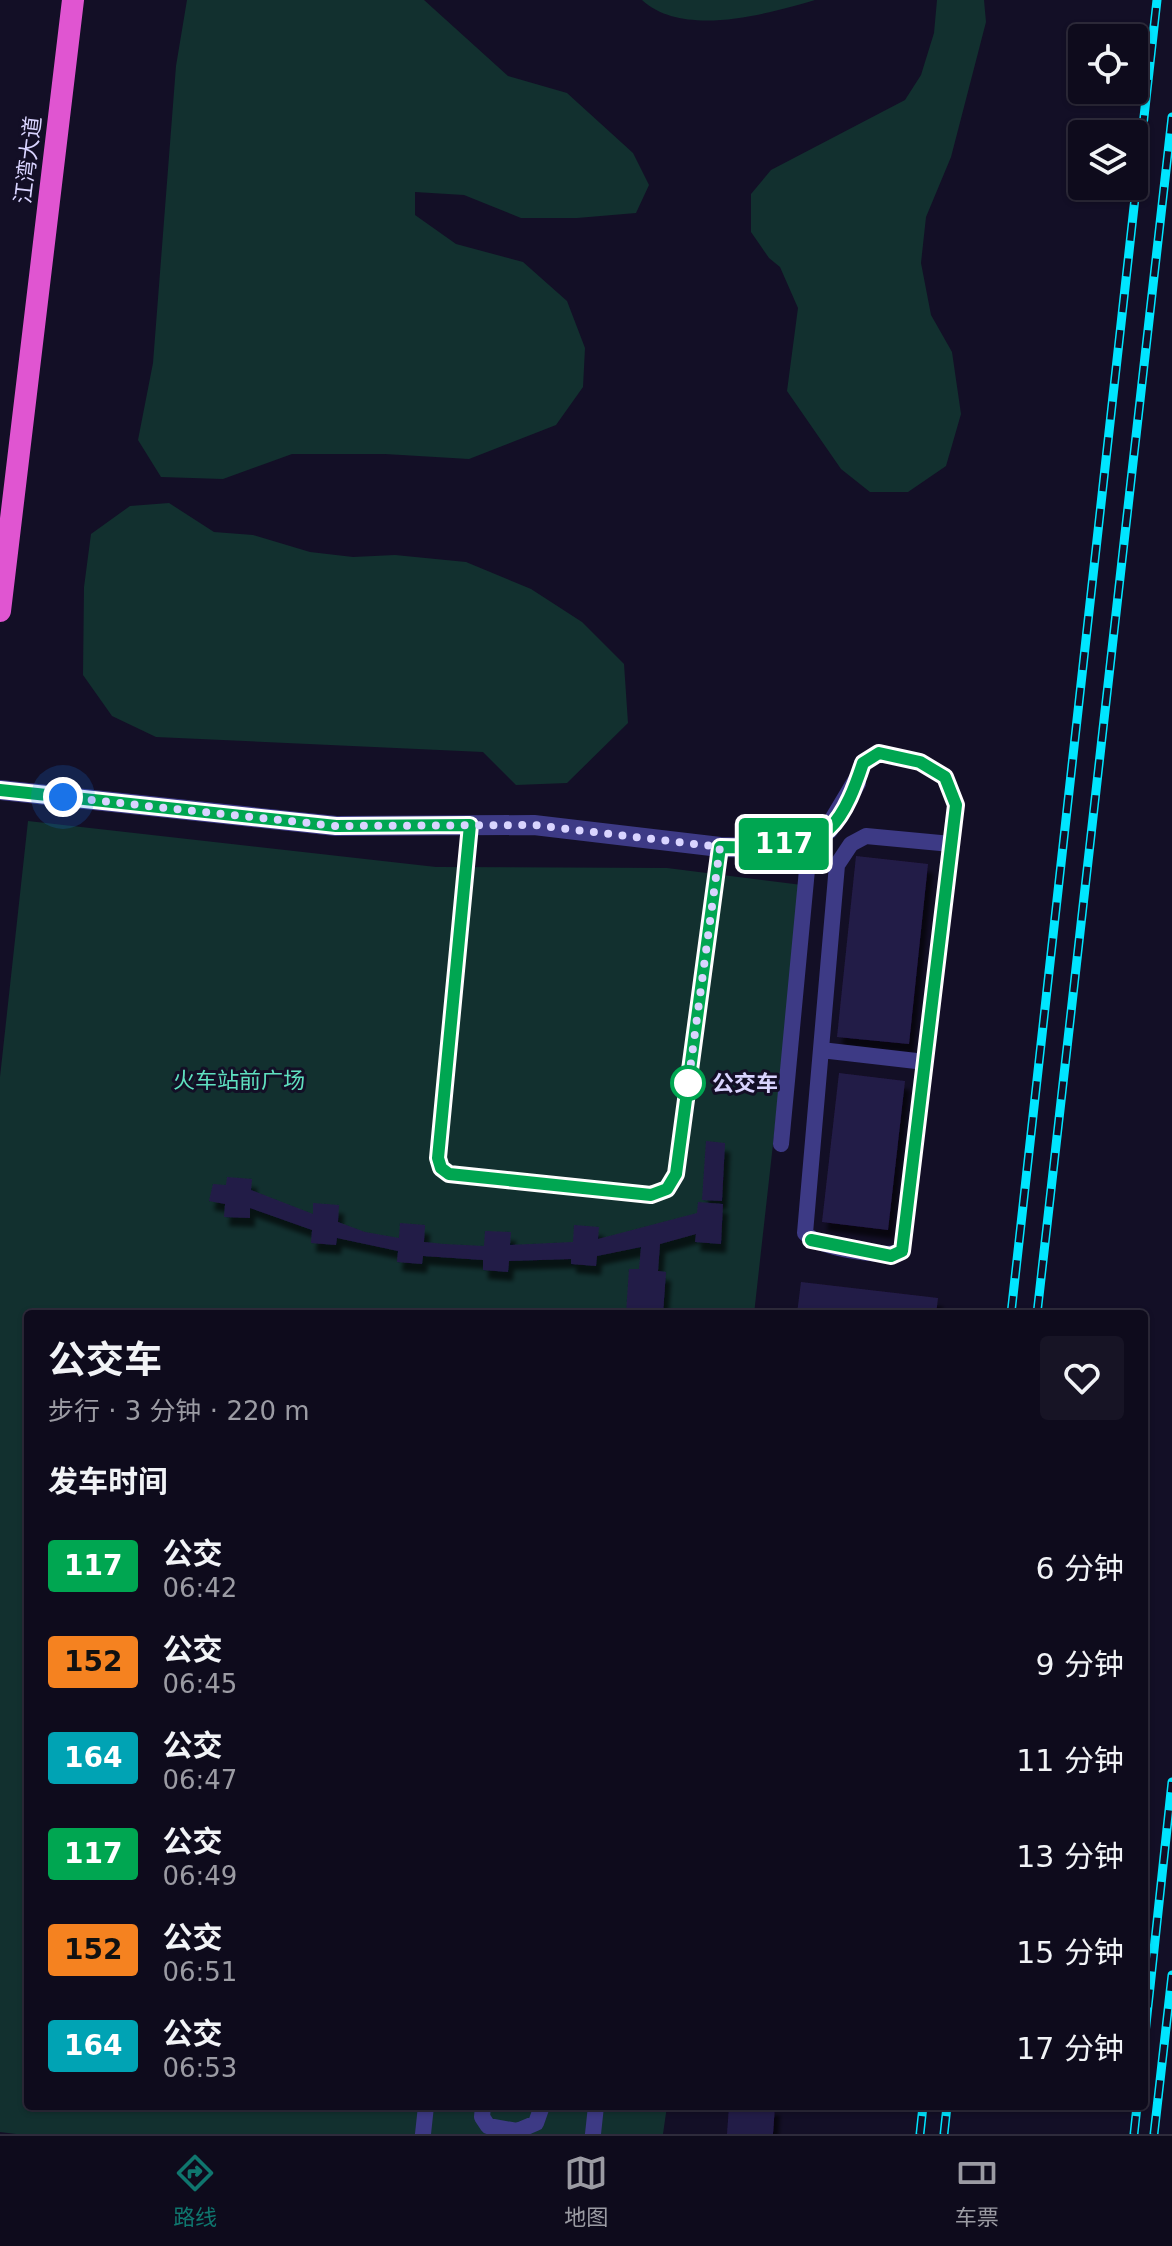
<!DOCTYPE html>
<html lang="zh">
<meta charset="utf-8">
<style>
body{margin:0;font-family:"DejaVu Sans","Noto Sans SC",sans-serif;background:#171425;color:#f1f3f6;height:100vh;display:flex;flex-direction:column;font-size:30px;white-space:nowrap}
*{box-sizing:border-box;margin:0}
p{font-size:26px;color:#9b9ba3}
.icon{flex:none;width:44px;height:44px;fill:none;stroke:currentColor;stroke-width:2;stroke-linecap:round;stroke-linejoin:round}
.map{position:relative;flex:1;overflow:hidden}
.panel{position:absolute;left:24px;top:1310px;width:1124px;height:800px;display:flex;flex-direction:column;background:#0e0b1c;border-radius:8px;box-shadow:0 2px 6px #0004,0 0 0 2px #2e2b3b}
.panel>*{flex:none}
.badge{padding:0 16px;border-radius:6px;font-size:28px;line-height:52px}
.controls{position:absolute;left:1068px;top:24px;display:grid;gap:16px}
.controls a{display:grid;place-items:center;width:80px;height:80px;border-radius:8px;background:#0e0b1c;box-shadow:0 2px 6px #0004,0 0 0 2px #2e2b3b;font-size:40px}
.you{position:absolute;width:40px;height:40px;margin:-20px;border:6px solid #fff;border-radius:50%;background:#1a73e8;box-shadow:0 0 0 12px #1a73e833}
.map>.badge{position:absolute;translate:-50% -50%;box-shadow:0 0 0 4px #fff}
h2{padding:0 24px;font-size:30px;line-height:72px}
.round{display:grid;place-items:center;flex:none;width:84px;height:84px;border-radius:8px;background:#171425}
.head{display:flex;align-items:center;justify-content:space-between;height:136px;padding:0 24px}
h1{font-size:38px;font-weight:700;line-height:60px}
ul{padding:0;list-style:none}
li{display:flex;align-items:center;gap:24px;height:96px;padding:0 24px}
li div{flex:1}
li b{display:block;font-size:30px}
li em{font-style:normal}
li .badge{min-width:88px;font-weight:700;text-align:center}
.tabs{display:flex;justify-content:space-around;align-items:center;height:112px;border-top:2px solid #2e2b3b;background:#0e0b1c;font-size:22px;color:#9b9ba3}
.tabs a{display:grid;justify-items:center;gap:4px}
.tabs .current{color:#0f766e}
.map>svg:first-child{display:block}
.green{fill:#12302f}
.building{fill:#241b47;filter:url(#shadow)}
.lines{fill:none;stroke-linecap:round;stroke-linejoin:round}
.service{stroke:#3d3a85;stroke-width:16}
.minor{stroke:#3d3a85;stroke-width:20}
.trunk{stroke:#e055d1;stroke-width:22}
.rail-casing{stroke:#00e5ff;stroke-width:9}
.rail{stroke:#130f26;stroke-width:6;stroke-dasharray:18;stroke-linecap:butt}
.line-casing{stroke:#fff;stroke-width:18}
.line{stroke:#00a651;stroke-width:12}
.walk{stroke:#d9d4ff;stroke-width:8;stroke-dasharray:0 14.4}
.stop-dot{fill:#fff;stroke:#00a651;stroke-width:4}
.labels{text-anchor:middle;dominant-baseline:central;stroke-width:6;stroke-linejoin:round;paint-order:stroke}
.street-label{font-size:22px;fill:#d9d4ff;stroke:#130f26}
.park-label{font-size:22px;fill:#5fe0c0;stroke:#130f26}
.stop-label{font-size:22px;font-weight:bold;fill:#d9d4ff;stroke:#130f26;text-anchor:start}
</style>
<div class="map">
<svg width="1172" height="2134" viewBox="0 0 1172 2134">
<defs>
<filter id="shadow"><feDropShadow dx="5" dy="9" stdDeviation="2" flood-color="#0009"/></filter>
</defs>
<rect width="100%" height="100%" fill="#130f26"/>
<path class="green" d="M187 0H424L508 76 567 93 633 153 649 185 636 213 577 218H521L464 195 415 192V215L456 244 523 262 567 301 585 348 583 387 556 425 469 459 385 454H292L223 479 161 477 138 440 153 363 176 66Z
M642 0H815C767 14 683 38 642 0Z
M937 0H984L986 22 951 157 926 217 921 263 931 315 952 352 961 414 946 466 908 492H870L841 469 787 391 798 308 780 267 769 258 751 232V194L771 170 905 100 921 75 934 33Z
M169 503 214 532 253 535 310 552 353 557 395 555 466 562 531 589 582 622 624 664 628 723 567 783 516 785 483 752 156 737 112 716 83 675 84 587 91 534 130 506Z
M28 821 436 867 667 868 802 885 754 1314H28V2106H667L663 2134H16L0 2132V1077Z"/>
<path class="building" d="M856 856 928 864 909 1044 837 1037Z
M839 1073 905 1081 888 1230 822 1222Z
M706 1141 725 1143 722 1201 702 1200Z
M227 1177 252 1179 251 1190 313 1214V1203L339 1205 338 1222 365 1232 399 1238 400 1223 425 1225 424 1242 444 1244 484 1246 485 1231 511 1232 510 1245 573 1242 574 1225 599 1227 598 1239 697 1213 698 1202 723 1204 721 1244 695 1242 696 1234 660 1244 658 1271 666 1272 663 1314H626L629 1269H639L641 1247 597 1256 596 1266 571 1264V1259L509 1261 508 1272 483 1270V1260L423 1256 422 1264 397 1262 398 1251 337 1238 336 1245 311 1243 312 1230 250 1208V1218L224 1217 225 1204 209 1201 213 1184 226 1185Z
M801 1282 938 1298 936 1314H797Z
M729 2106H775L773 2134H727Z"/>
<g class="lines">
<path class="service" d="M856 783 863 763 879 753 920 762 945 777 956 805 902 1251C884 1259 818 1248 805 1233L837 865 851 844 866 836 951 844
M470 825 438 1158 441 1168 449 1174 651 1195 667 1189 676 1174 720 847
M821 1050 925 1062
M781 1144 810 838
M483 2106 482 2117 488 2126 517 2131 536 2123 542 2106
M423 2134 426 2106
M593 2134 596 2106"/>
<path class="minor" d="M0 790 336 826 534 825 720 847 763 848 810 838 828 830 856 783"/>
<path class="trunk" d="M0 611 73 0"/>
<defs>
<path id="rail" d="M1011 1314 1157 0
M1037 1314 1172 117
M1144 2043 1172 1782
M920 2134 923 2106
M944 2134 947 2106
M1134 2134 1137 2106
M1154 2134 1172 1975"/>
</defs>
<use href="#rail" class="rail-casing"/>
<use href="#rail" class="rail"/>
</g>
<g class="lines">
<defs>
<path id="line" d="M0 790 336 826 470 825 438 1158 441 1168 449 1174 651 1195 667 1189 676 1174 720 847C750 848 804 850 829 829 846 813 856 784 863 763L879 753 920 762 945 777 956 805 902 1251 891 1256 811 1240"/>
</defs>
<use href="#line" class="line-casing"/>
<use href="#line" class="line"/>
<path class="walk" d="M63 797 336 826 534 825 720 847 688 1085V1083"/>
</g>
<circle class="stop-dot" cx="688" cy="1083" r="16"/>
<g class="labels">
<g class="street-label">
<text transform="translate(28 160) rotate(-83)">江湾大道</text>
</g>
<g class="park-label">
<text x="239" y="1080">火车站前广场</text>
</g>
<g class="stop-label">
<text x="712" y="1083">公交车</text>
</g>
</g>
</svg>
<div class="controls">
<a><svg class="icon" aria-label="locate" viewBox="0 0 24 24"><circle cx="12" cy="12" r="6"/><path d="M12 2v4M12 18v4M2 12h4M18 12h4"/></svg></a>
<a><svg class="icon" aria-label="layers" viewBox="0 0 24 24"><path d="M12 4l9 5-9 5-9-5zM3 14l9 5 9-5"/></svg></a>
</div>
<div class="you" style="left:63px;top:797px"></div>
<b class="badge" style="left:784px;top:844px;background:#00a651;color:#fff">117</b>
<section class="panel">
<div class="head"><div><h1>公交车</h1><p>步行 · 3 分钟 · 220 m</p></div><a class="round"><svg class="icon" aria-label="heart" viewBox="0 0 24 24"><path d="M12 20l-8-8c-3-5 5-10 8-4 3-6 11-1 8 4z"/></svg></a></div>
<h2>发车时间</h2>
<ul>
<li><span class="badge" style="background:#00a651;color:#fff">117</span><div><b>公交</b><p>06:42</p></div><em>6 分钟</em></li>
<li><span class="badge" style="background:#f58220;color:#111">152</span><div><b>公交</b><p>06:45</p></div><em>9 分钟</em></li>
<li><span class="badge" style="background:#00a3b4;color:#fff">164</span><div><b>公交</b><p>06:47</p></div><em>11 分钟</em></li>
<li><span class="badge" style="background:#00a651;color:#fff">117</span><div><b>公交</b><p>06:49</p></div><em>13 分钟</em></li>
<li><span class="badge" style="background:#f58220;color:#111">152</span><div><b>公交</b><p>06:51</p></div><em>15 分钟</em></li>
<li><span class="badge" style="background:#00a3b4;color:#fff">164</span><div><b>公交</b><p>06:53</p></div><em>17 分钟</em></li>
</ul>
</section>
</div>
<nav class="tabs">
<a class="current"><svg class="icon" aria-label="directions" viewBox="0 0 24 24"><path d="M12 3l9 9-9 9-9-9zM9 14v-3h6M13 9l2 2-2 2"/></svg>路线</a>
<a><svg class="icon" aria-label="map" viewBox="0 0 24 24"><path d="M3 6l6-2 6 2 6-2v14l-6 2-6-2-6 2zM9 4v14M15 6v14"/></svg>地图</a>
<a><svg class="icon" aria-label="tickets" viewBox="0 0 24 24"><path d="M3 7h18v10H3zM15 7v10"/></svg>车票</a>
</nav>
